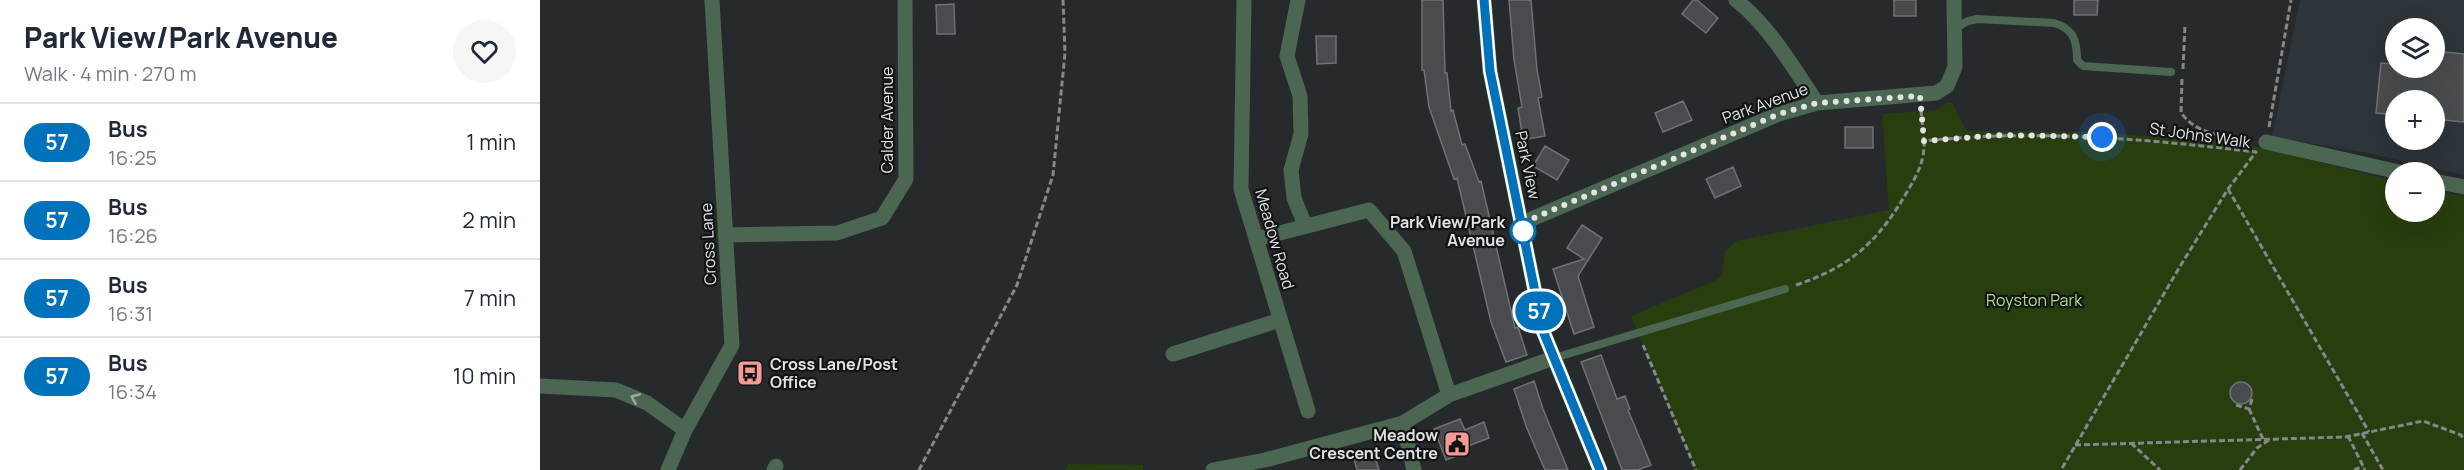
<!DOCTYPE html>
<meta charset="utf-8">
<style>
body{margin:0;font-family:Manrope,sans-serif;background:#f6f6f7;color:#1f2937;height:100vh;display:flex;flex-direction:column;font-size:22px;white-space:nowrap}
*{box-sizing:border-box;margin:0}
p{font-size:20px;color:#747a83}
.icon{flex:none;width:33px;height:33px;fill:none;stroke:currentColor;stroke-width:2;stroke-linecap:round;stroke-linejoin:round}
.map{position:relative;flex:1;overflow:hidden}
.side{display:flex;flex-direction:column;background:#fff;width:540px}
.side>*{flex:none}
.badge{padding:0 12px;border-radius:20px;font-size:21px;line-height:39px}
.fabs{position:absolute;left:1845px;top:18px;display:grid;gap:12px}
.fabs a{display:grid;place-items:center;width:60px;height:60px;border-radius:50%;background:#fff;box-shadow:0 6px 24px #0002;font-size:30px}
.you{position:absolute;width:30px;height:30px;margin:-15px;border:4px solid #fff;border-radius:50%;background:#1a73e8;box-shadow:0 0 0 9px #1a73e833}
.map>.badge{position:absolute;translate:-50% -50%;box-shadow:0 0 0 3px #fff}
.round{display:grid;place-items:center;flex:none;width:63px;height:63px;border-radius:32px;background:#f6f6f7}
.summary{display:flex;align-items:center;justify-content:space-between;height:102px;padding:0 24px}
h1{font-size:28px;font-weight:800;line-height:45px}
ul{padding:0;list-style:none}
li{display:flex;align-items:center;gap:18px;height:78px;padding:0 24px;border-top:2px solid #e0e1e3}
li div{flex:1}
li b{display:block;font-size:22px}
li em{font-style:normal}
li .badge{min-width:66px;font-weight:700;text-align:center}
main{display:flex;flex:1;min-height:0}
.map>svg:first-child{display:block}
.built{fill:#2d343a;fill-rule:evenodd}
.green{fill:#283e0e}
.building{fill:#484c4f;stroke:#6e7175;stroke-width:1.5}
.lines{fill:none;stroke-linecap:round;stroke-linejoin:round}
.path{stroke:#85888a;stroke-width:3;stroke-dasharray:6 3;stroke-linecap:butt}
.service{stroke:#4b6651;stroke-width:8}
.minor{stroke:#4b6651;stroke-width:15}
.oneway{stroke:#9eaba2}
.line-casing{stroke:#fff;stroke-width:14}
.line{stroke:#0072bc;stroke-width:9}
.walk{stroke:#e1e3e4;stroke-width:6;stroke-dasharray:0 10.8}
.stop-dot{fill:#fff;stroke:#0072bc;stroke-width:3}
.labels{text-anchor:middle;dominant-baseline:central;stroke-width:4.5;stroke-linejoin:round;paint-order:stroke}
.street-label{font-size:16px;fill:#e1e3e4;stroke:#111314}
.stop-label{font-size:16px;font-weight:bold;fill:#e1e3e4;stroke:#111314;text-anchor:end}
.park-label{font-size:16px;fill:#aede81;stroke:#111314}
.poi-label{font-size:16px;font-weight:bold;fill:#e1e3e4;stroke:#111314;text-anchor:start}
</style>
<main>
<section class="side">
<div class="summary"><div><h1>Park View/Park Avenue</h1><p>Walk · 4 min · 270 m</p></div><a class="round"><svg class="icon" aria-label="heart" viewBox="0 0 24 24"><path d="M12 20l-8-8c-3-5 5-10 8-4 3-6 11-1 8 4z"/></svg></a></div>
<ul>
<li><span class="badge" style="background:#0072bc;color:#fff">57</span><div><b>Bus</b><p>16:25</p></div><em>1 min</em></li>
<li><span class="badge" style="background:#0072bc;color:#fff">57</span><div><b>Bus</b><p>16:26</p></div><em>2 min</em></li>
<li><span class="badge" style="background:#0072bc;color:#fff">57</span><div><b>Bus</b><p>16:31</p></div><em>7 min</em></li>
<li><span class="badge" style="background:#0072bc;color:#fff">57</span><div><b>Bus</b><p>16:34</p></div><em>10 min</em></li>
</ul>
</section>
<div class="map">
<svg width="1924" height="470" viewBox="0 0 1924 470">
<rect width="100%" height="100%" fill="#272a2d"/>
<path class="built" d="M1760 0H1924V175L1823 152 1732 137ZM1856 28H1894V68H1856ZM1856 100H1894V140H1856Z"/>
<path class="green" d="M1408 102 1412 103 1427 131 1544 132 1697 142 1855 181 1856 212H1894L1895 190 1924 197V470H1155L1091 316 1174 281 1182 274 1185 251 1196 241 1349 210 1342 114 1396 110Z
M528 464 603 465V470H525Z"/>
<path class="building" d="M882 0H903L905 73H907L911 111 913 110 922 145 925 144 939 182 941 181 975 328 978 327 987 355 966 362 951 322 917 178 914 179 889 107 884 70H882Z
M969 0H991L997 70 1002 97 998 98 1005 136 983 140 978 108 982 107 974 60Z
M1153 0H1157L1178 18 1166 33 1142 14Z
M1354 0H1376V16H1354Z
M1534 0H1558L1557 15H1534Z
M414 4 415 34H397L396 5Z
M776 36H796V63L777 64Z
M1894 51 1924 54V122L1894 119V100H1856V115L1836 113 1841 63 1856 64V68H1894Z
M1143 101 1152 120 1123 132 1115 113Z
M1305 127H1333V148H1305Z
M1005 146 1029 160 1017 180 993 166Z
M1193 167 1201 186 1175 198 1166 179Z
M1042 225 1062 238 1038 276 1054 327 1034 334 1013 269 1044 259 1027 248Z
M1061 355 1077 399 1085 396 1090 409 1088 410 1111 465 1098 470H1082L1041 362Z
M994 381 1003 409 1028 470H1005L986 426 974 389Z
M1690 393a11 11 0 1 1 22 0a11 11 0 1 1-22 0Z
M920 419 925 430 944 422 949 438 920 449 921 454 906 460 894 429Z
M833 450 839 470H817L813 456Z"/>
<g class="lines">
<path class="path" d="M1643 69 1645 25
M1642 79 1641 113C1660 137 1684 135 1712 140
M1381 110 1384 141C1496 129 1606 139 1716 152L1688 189 1642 263 1521 470
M1729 127 1751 0
M1688 189 1829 432
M1256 285C1310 267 1338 242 1367 192 1377 175 1385 161 1384 141
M1103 345 1156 470
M1696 405 1709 409 1713 396
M1709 409 1723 439
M1822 433 1843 470
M1808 436 1825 470
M1591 443 1620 470
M1535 445 1805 437 1883 421 1921 435 1924 440
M379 470 477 285 513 175 525 53 523 0
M1700 470 1717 448 1729 440
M1814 470 1823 466"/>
<path class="service" d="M1414 29 1428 21 1437 19 1514 23C1534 29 1537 41 1537 60L1543 66 1631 72
M1014 358 1245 289"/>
<path class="minor" d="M704 0 701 189 768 411
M758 0 747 56 760 96 761 134 751 170 754 198 765 225
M944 0 950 71 1003 331 1060 470
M1196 0C1230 27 1253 67 1277 103
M1726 142 1859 172
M1894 181 1924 187
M982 223 1239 114 1277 103 1396 93 1407 86 1415 67 1414 0
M185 235 297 233 342 218 366 179 365 0
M716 239 829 210 864 251 909 395
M633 354 740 320
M0 386 76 390 107 403 145 430
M128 470 145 430 192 345 172 0
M234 470 236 466
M673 470 725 460 863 423
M874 470 863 423 909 395 1014 358"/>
</g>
<defs><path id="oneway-chevron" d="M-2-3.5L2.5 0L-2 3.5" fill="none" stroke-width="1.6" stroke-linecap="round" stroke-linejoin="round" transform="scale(1.5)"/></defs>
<use class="oneway" href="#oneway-chevron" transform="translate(95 398) rotate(-157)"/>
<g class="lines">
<defs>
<path id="line" d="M944 0 950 71 1003 331 1060 470"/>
</defs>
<use href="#line" class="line-casing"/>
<use href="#line" class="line"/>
<path class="walk" d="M983 231 982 223 1239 114 1277 103 1380 96 1384 141 1461 135 1562 137"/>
</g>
<defs>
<symbol id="bus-square" viewBox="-11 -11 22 22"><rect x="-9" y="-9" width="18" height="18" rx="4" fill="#f59b96" stroke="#111314"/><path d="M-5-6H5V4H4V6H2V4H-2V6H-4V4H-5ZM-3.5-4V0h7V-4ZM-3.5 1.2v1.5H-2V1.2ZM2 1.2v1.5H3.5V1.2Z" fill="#111"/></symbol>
<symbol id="civic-square" viewBox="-11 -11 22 22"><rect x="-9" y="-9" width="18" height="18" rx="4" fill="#f59b96" stroke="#111314"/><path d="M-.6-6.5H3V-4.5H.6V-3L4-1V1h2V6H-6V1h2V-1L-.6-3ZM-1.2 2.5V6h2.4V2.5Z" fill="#111"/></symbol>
</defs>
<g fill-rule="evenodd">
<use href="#bus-square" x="195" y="358" width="30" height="30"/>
<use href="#civic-square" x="902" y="429" width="30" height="30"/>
</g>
<circle class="stop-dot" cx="983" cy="231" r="12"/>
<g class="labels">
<g class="street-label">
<text transform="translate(1225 103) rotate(-20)">Park Avenue</text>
<text transform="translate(347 120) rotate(-90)">Calder Avenue</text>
<text transform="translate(1660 135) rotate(8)">St Johns Walk</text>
<text transform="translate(988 165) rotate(78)">Park View</text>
<text transform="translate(735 239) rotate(74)">Meadow Road</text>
<text transform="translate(168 244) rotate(-93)">Cross Lane</text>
</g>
<g class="stop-label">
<text x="965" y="222">Park View/Park<tspan x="965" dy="18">Avenue</tspan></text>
</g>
<g class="park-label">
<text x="1494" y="300">Royston Park</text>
</g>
<g class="poi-label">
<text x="230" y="364">Cross Lane/Post<tspan x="230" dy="18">Office</tspan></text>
<text x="898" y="435" text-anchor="end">Meadow<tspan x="898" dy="18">Crescent Centre</tspan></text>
</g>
</g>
</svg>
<div class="fabs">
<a><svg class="icon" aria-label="layers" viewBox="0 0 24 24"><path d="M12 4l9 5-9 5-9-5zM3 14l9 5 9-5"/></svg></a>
<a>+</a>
<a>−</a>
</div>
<div class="you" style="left:1562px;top:137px"></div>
<b class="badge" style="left:999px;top:311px;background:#0072bc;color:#fff">57</b>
</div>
</main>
